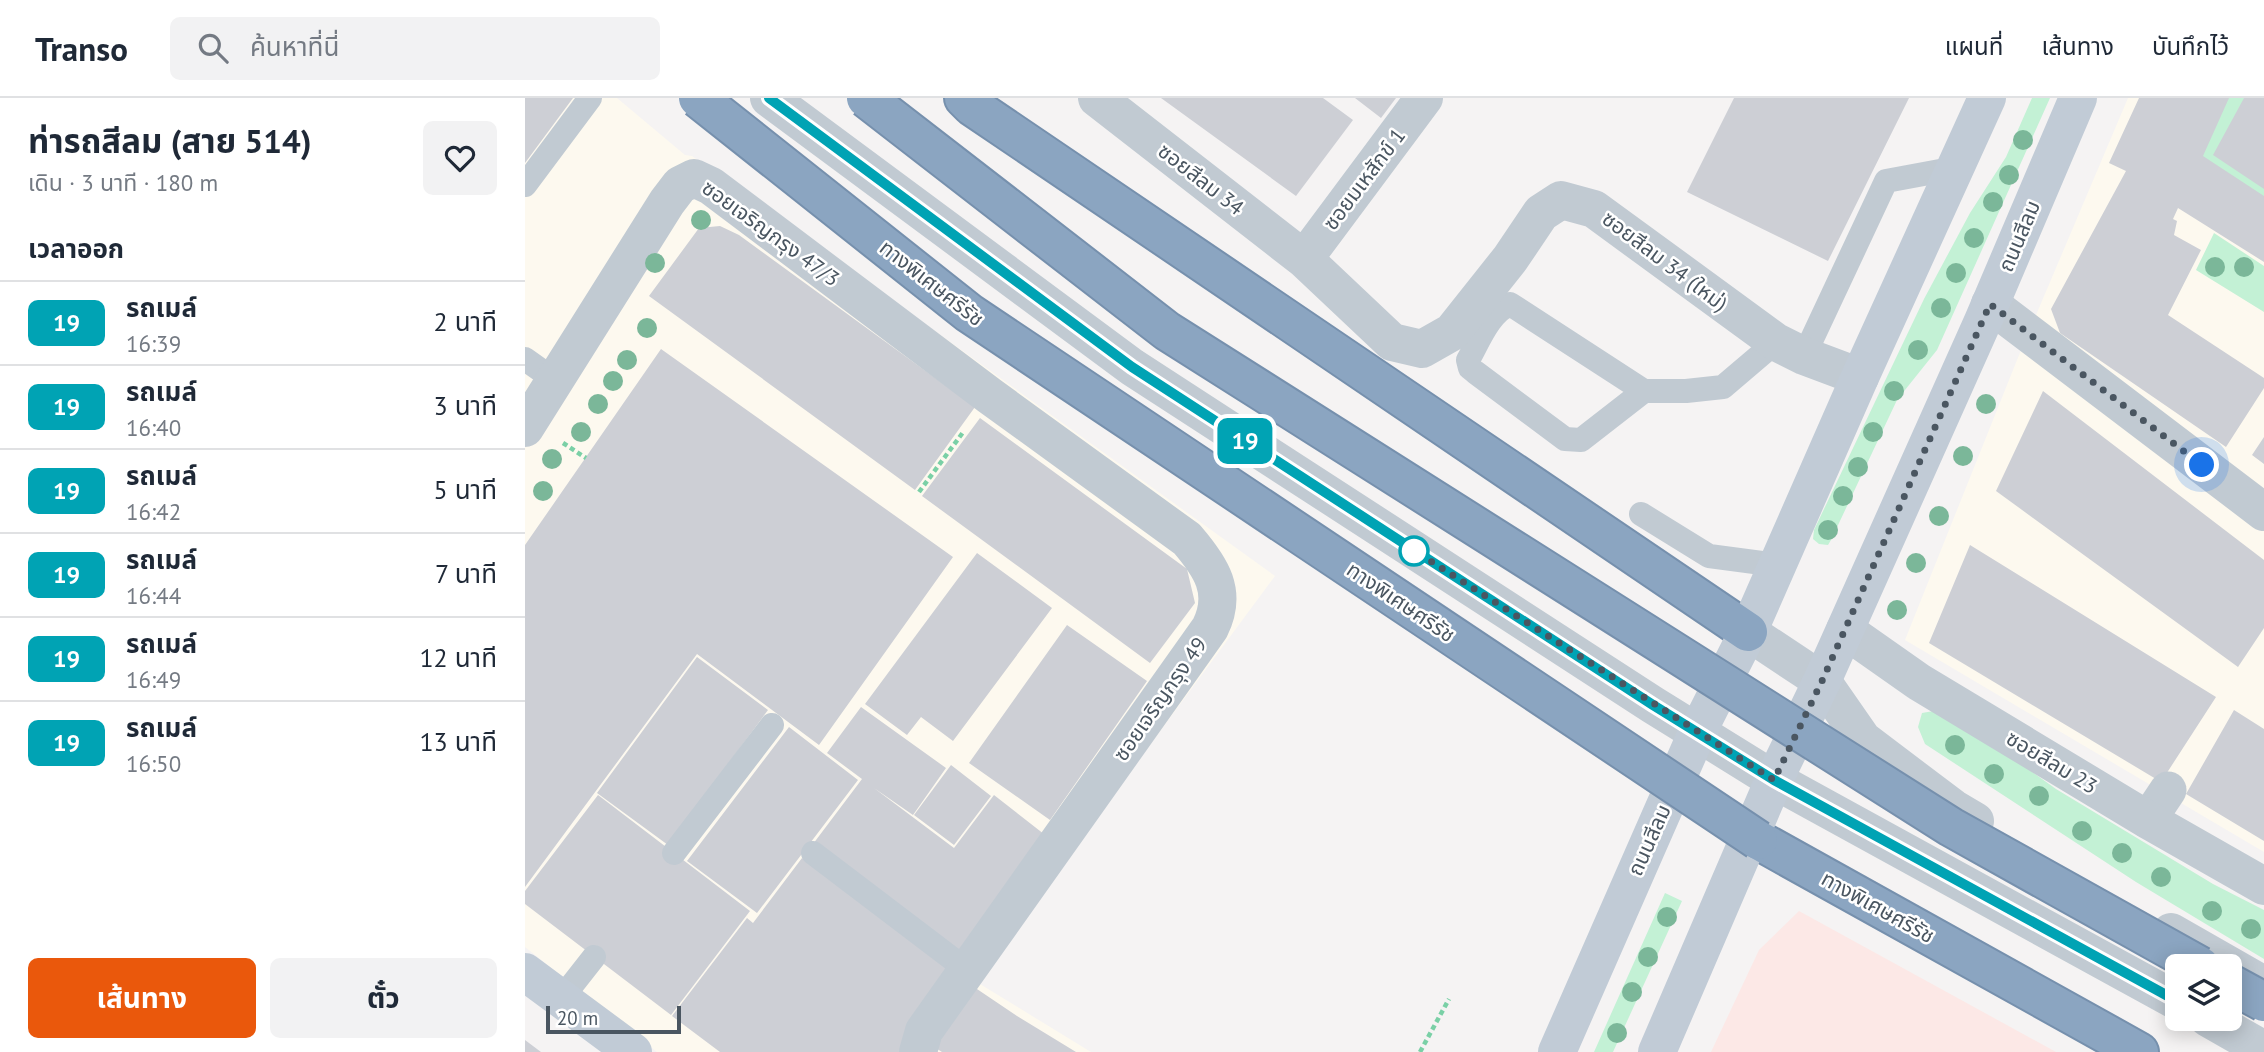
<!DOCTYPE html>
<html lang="th">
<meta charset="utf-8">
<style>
body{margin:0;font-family:"PT Sans","Noto Sans Thai",sans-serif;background:#f2f2f3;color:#1f2937;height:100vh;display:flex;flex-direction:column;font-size:26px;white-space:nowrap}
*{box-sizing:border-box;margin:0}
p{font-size:23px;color:#747a83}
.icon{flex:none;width:38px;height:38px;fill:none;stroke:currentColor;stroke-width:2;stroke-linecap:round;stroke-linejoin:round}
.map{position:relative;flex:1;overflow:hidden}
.sheet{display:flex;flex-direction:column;background:#fff;width:525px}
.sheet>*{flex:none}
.badge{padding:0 14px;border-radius:10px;font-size:24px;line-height:46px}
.tools{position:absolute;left:1640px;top:856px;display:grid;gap:14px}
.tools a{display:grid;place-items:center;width:77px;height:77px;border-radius:10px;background:#fff;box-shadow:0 4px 18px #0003;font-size:35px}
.scale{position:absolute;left:21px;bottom:18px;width:135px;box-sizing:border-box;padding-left:7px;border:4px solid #4a5661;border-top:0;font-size:19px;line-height:24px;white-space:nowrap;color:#4a5661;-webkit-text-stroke:5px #fff;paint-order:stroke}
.you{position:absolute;width:35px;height:35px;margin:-18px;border:5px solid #fff;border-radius:50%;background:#1a73e8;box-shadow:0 0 0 10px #1a73e833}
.map>.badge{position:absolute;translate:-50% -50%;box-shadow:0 0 0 4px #fff}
h2{padding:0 28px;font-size:26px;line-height:63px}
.round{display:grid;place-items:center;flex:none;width:74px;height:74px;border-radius:10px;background:#f2f2f3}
.summary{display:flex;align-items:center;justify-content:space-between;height:119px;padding:0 28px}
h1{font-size:33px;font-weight:700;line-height:52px}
.button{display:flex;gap:14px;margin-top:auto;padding:14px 28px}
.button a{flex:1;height:80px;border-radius:10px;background:#ea580c;color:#fff;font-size:28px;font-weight:700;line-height:80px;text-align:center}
.button a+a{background:#f2f2f3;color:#1f2937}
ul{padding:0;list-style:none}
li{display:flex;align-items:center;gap:21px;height:84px;padding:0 28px;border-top:2px solid #e0e1e3}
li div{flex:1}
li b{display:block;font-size:26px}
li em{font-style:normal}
li .badge{min-width:77px;font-weight:700;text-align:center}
header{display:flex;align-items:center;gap:42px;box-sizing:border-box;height:98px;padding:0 35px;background:#fff;border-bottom:2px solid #e0e1e3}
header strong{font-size:33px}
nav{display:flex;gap:38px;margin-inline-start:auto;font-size:24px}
.search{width:490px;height:63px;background:#f2f2f3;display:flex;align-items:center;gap:18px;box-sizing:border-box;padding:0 24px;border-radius:10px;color:#747a83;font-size:26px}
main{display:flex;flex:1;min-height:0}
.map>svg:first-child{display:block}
.commercial{fill:#fdf9ef}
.medical{fill:#fce8e6}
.green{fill:#c3f1d5}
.building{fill:#cdcfd5}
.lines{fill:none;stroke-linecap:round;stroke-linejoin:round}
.motorway-casing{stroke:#7690ad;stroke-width:42}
.path{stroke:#7ad0a6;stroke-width:4.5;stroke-dasharray:5 3.5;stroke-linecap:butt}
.service{stroke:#c1cad2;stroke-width:24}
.pedestrian{stroke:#c1cad2;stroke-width:37}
.minor{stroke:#c1cad2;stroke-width:38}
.tertiary{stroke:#c1cad2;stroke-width:38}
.secondary{stroke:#c1cbd6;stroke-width:38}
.motorway{stroke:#8ba5c1;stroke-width:38}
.motorway-bridge-casing{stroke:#7690ad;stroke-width:42;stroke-linecap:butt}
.motorway-bridge{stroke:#8ba5c1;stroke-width:38}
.tree{fill:#7bb799}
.line-casing{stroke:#fff;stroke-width:16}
.line{stroke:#00a3b4;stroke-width:10}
.walk{stroke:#4a5661;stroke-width:7;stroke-dasharray:0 12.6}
.stop-dot{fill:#fff;stroke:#00a3b4;stroke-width:3.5}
.labels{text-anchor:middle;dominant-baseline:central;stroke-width:5;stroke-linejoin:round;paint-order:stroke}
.street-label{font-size:21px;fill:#4a5661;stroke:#fff}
</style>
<header>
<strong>Transo</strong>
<div class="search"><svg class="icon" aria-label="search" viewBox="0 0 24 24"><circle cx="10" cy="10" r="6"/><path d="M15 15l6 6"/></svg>ค้นหาที่นี่</div>
<nav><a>แผนที่</a><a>เส้นทาง</a><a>บันทึกไว้</a></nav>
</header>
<main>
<section class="sheet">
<div class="summary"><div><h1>ท่ารถสีลม (สาย 514)</h1><p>เดิน · 3 นาที · 180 m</p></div><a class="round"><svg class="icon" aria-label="heart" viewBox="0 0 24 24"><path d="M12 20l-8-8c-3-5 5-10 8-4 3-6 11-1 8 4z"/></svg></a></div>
<h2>เวลาออก</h2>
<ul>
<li><span class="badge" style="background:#00a3b4;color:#fff">19</span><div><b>รถเมล์</b><p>16:39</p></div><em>2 นาที</em></li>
<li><span class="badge" style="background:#00a3b4;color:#fff">19</span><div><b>รถเมล์</b><p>16:40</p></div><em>3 นาที</em></li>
<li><span class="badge" style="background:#00a3b4;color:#fff">19</span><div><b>รถเมล์</b><p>16:42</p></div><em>5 นาที</em></li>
<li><span class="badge" style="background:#00a3b4;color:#fff">19</span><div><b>รถเมล์</b><p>16:44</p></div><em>7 นาที</em></li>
<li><span class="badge" style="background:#00a3b4;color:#fff">19</span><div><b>รถเมล์</b><p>16:49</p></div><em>12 นาที</em></li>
<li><span class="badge" style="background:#00a3b4;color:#fff">19</span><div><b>รถเมล์</b><p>16:50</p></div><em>13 นาที</em></li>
</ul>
<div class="button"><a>เส้นทาง</a><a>ตั๋ว</a></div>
</section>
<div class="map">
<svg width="1739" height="954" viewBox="0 0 1739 954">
<rect width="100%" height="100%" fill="#f5f3f3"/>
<path class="commercial" d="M0 0H92L160 57 167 58 750 478 450 883 566 954H132L0 849Z
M1603 0H1739V754L1380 542 1492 262Z"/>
<path class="medical" d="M1274 813 1531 954H1186L1234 852Z"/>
<path class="green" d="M1507 0H1525L1412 252 1372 302 1306 442 1303 447 1294 446 1288 441 1289 432 1399 201 1445 115 1481 59Z
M1695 0H1739V114L1665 67Z
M1689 135 1739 168V214L1671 172Z
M1420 611 1531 691 1688 786 1739 812V861L1611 784 1400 646 1393 629 1397 615Z
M1140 795 1157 803 1088 954H1069Z"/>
<path class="building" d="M0 0H48L0 65Z
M636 0H798L828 22 771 98Z
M830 0H871L856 20Z
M1209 0H1384L1303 163 1162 94Z
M1614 0H1704L1678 58 1739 98V164L1653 110 1648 121 1652 123 1649 137 1676 152 1643 217 1739 280V290L1701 349 1535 235 1526 211 1601 73 1584 65Z
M1719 0H1739V91L1688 57Z
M195 128 214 137 450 309 390 392 124 198 174 130Z
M136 251 428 459 294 647 172 556 0 789V447Z
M1518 293 1739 462V530L1713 569 1471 393Z
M455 320 662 471 670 505 625 565 397 398Z
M1739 339V366L1727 357Z
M1445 447 1691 599 1636 684 1404 545Z
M452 455 527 510 428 643 396 619 382 637 340 606Z
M542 527 622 583 525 722 444 665Z
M172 559 243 612 143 747 72 695Z
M336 609 421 670 388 717 349 690 429 750 469 697 524 740 441 859 288 746 337 681 302 655Z
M1709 612 1739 631V743L1661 696Z
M264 629 333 682 232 815 162 763Z
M426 667 466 698 429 747 389 717Z
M73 697 225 813 146 917 0 806V793Z
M277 760 429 874 374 954H195L147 918 222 820 228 825Z
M449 889 492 918 551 954H417L406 947Z
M0 942 16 954H0Z"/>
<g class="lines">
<defs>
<path id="motorway" d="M439 0 447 8 1223 534
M1233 742 1614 954"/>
</defs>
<use href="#motorway" class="motorway-casing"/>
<path class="path" d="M38 345 61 360
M394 394 439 333
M895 954 924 901"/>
<path class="service" d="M0 87 65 0
M1279 258 1361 83 1431 70
M0 261 31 283
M1119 293 1056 342 1040 341 950 274 945 270 943 262C954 243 964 215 985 206L1119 293H1161L1198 289 1251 244
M1116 416 1184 458 1252 467
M149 755 247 627
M288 755 442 872
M36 901 69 859"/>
<path class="pedestrian" d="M1623 722 1643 692"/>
<path class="minor" d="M572 0 779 161 867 244 897 251 927 234 985 161 1016 115 1036 102 1069 111 1251 244 1279 258 1335 279
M779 161 899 0
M1465 206 1739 414
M0 330 142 104 155 87 169 80 186 88 465 298 662 441C686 469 703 494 685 530L399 933 393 954
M1320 532 1394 584 1623 722 1739 788"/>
<path class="tertiary" d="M244 0 607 269 1128 607 1249 682 1652 903
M1223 534 1297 583 1338 642 1428 710 1450 723
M1646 834 1739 887
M1683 920 1739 952"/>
<path class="secondary" d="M0 874 108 954
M1032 954 1172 635 1223 534 1335 279 1462 0
M1132 954 1249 682 1297 583 1458 223 1553 0"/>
<use href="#motorway" class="motorway"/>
<defs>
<path id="motorway-bridge" d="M173 0 444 215 1233 742
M341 0 642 233 1426 729 1675 868
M1704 885 1739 904"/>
</defs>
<use href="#motorway-bridge" class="motorway-bridge-casing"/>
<use href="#motorway-bridge" class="motorway-bridge"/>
</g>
<g class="tree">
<circle cx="1498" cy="42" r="10"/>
<circle cx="1484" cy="77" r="10"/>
<circle cx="1468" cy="104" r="10"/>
<circle cx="176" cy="122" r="10"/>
<circle cx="1449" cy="140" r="10"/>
<circle cx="130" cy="165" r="10"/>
<circle cx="1690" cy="169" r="10"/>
<circle cx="1719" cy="169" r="10"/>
<circle cx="1431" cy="175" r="10"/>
<circle cx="1416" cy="210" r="10"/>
<circle cx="122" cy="230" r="10"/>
<circle cx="1393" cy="252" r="10"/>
<circle cx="102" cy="262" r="10"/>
<circle cx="88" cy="283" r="10"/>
<circle cx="1369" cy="293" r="10"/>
<circle cx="73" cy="306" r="10"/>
<circle cx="1461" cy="306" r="10"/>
<circle cx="56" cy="334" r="10"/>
<circle cx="1348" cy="334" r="10"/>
<circle cx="1438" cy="358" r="10"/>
<circle cx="27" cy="361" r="10"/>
<circle cx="1333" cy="369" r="10"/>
<circle cx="18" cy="393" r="10"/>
<circle cx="1318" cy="398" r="10"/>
<circle cx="1414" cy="418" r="10"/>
<circle cx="1303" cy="432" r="10"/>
<circle cx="1391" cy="465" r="10"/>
<circle cx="1372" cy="512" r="10"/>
<circle cx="1430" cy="647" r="10"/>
<circle cx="1469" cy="676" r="10"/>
<circle cx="1514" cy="698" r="10"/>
<circle cx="1557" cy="733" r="10"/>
<circle cx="1597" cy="755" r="10"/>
<circle cx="1636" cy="779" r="10"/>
<circle cx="1687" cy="813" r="10"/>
<circle cx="1142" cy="819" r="10"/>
<circle cx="1726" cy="831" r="10"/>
<circle cx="1123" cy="859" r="10"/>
<circle cx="1107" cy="894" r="10"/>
<circle cx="1092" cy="935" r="10"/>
</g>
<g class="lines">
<defs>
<path id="line" d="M244 0 607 269 1128 607 1249 682 1652 903"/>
</defs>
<use href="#line" class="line-casing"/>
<use href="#line" class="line"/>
<path class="walk" d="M889 453 882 448 1249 682 1297 583 1465 206 1677 367"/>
</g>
<circle class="stop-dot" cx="889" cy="453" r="14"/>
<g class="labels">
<g class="street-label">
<text transform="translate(676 81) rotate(38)">ซอยสีลม 34</text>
<text transform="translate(839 81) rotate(-53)">ซอยมเหสักข์ 1</text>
<text transform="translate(246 135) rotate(36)">ซอยเจริญกรุง 47/3</text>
<text transform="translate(1494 138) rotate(-67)">ถนนสีลม</text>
<text transform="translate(1140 163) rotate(37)">ซอยสีลม 34 (ใหม่)</text>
<text transform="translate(407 185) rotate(38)">ทางพิเศษศรีรัช</text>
<text transform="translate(876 504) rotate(34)">ทางพิเศษศรีรัช</text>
<text transform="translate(635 601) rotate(-55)">ซอยเจริญกรุง 49</text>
<text transform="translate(1527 664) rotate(31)">ซอยสีลม 23</text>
<text transform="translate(1124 742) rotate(-66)">ถนนสีลม</text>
<text transform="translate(1353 809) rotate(29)">ทางพิเศษศรีรัช</text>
</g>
</g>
</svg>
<div class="tools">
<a><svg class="icon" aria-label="layers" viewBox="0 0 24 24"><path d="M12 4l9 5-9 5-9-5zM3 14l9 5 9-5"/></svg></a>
</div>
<div class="scale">20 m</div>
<div class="you" style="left:1677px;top:367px"></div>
<b class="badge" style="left:720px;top:343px;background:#00a3b4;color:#fff">19</b>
</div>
</main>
